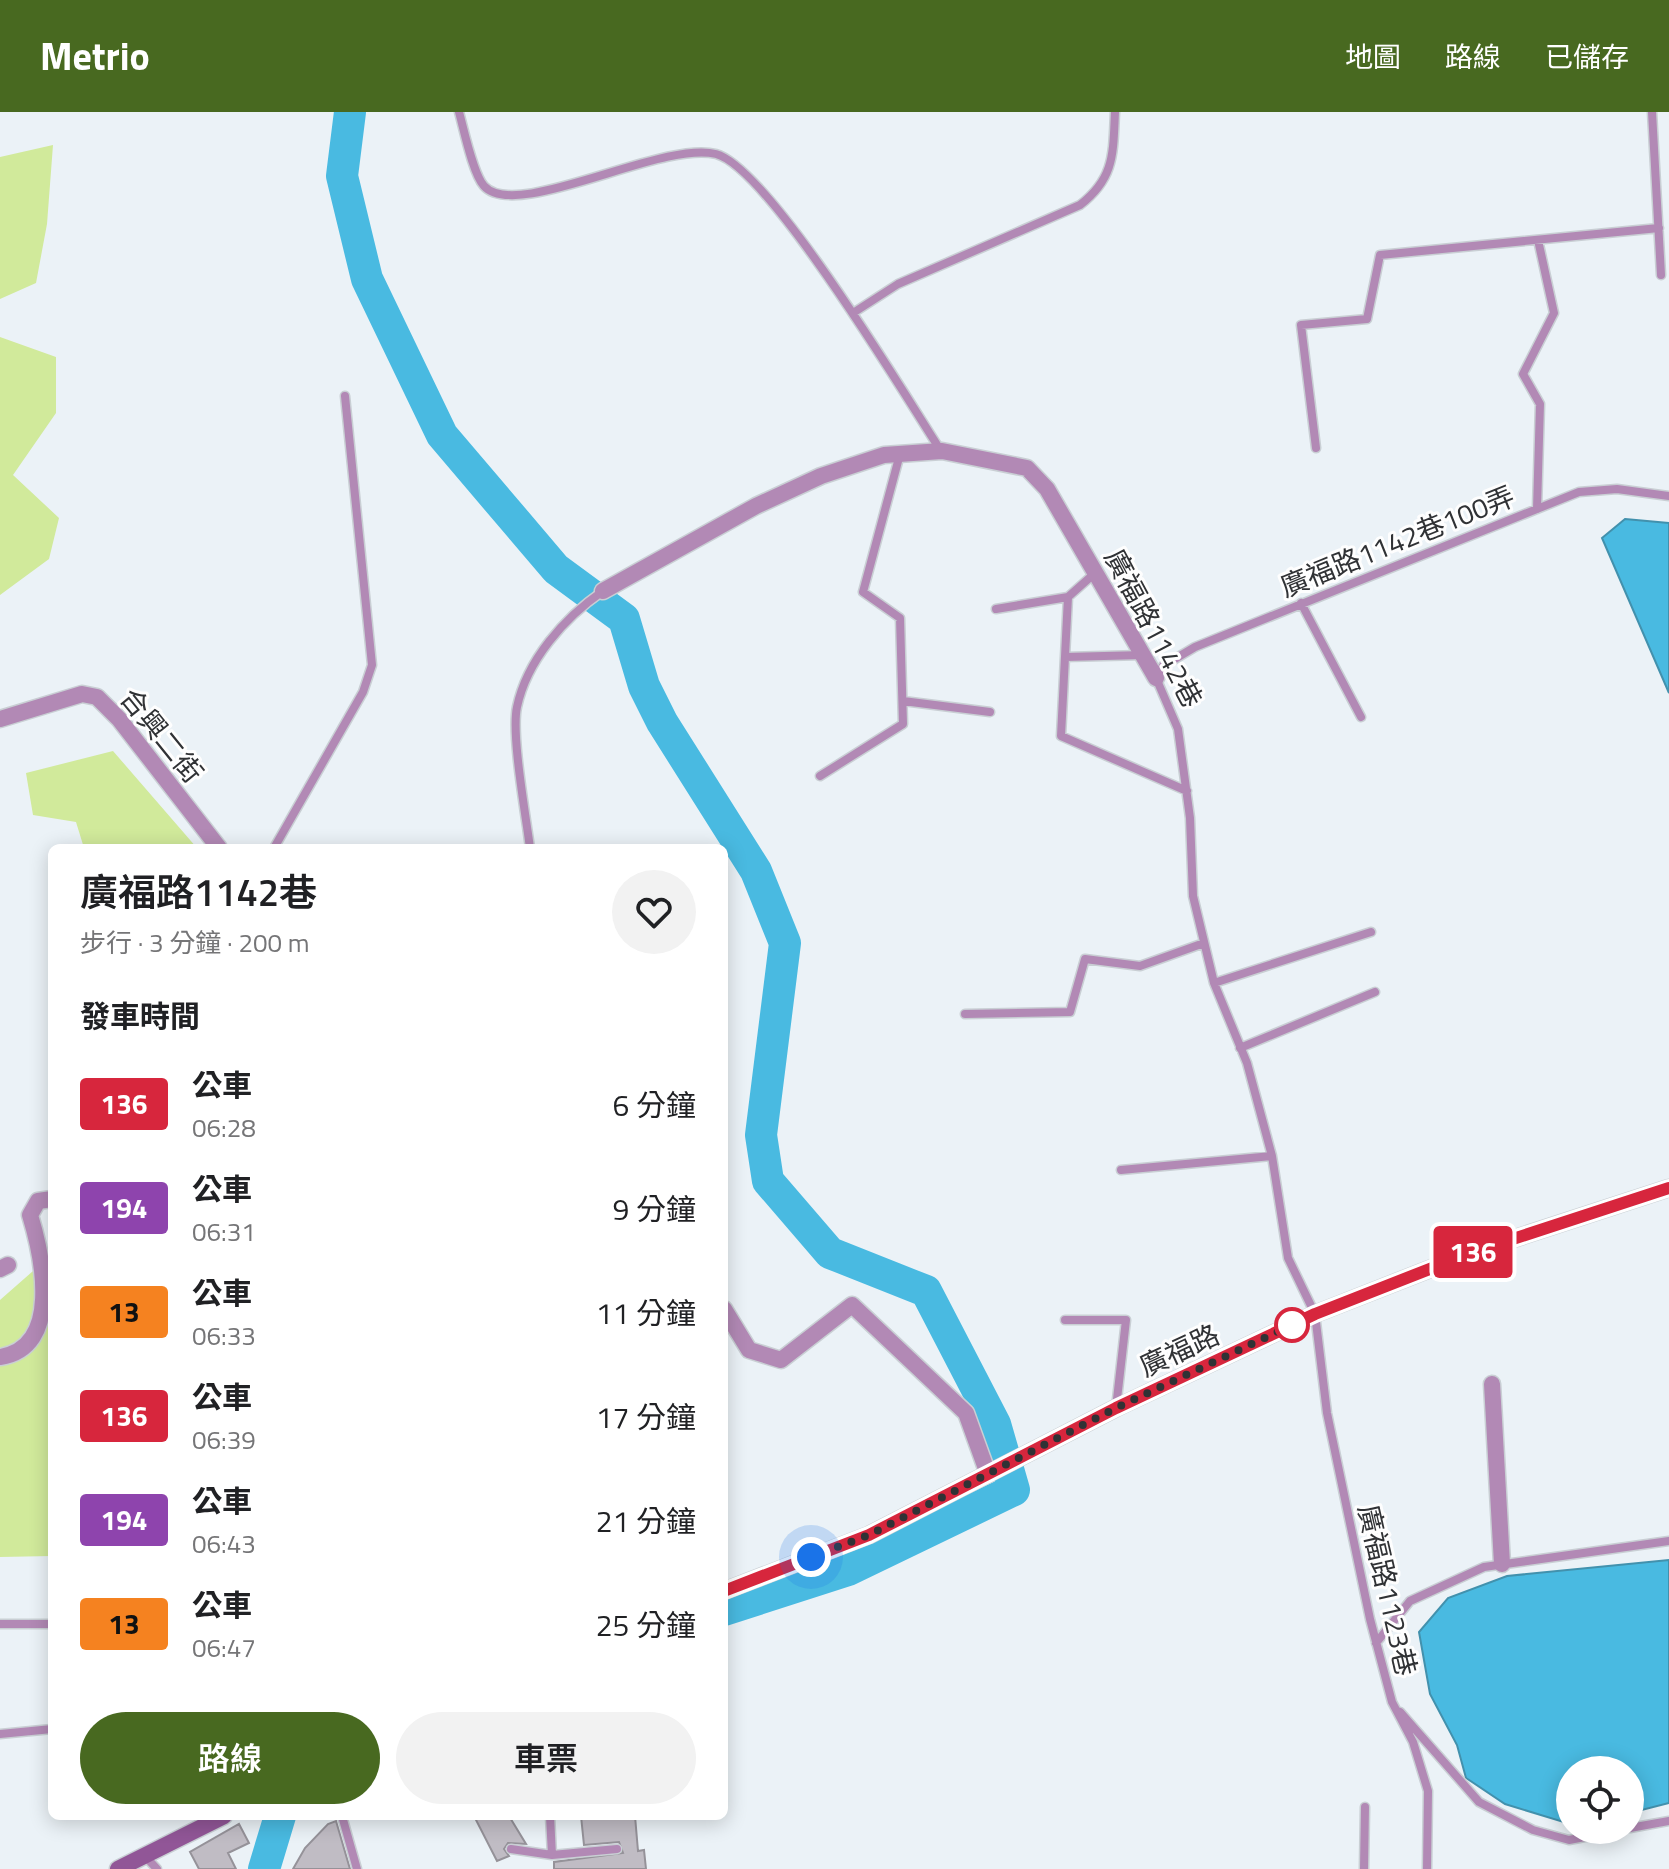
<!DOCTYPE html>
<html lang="zh-TW">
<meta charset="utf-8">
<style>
body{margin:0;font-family:"Titillium Web","Noto Sans TC",sans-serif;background:#f2f2f2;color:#202124;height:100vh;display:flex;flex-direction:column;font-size:30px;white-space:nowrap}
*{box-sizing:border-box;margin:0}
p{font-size:26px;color:#757577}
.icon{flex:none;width:44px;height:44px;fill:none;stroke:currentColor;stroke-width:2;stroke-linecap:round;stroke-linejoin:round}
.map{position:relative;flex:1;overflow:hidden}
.sheet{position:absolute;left:48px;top:732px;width:680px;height:976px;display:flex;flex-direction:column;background:#fff;border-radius:12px;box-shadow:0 4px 20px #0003}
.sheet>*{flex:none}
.badge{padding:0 16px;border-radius:6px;font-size:28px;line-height:52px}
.tools{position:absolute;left:1556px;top:1644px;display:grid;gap:16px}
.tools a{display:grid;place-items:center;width:88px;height:88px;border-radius:50%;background:#fff;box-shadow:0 4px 20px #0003;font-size:40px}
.you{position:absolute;width:40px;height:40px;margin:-20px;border:6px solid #fff;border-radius:50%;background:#1a73e8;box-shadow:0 0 0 12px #1a73e833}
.map>.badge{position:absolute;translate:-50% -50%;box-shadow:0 0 0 4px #fff}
h2{padding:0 32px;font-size:30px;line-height:72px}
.round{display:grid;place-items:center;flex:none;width:84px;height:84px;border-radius:42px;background:#f2f2f2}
.headline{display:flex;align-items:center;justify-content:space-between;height:136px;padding:0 32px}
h1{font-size:38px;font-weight:600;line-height:60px}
.button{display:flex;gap:16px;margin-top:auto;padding:16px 32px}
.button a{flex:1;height:92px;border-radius:48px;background:#486920;color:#fff;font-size:32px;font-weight:600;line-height:92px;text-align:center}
.button a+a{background:#f2f2f2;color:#202124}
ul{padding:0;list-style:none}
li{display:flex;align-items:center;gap:24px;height:104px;padding:0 32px}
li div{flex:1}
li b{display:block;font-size:30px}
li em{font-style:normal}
li .badge{min-width:88px;font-weight:700;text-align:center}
header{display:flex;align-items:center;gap:48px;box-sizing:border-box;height:112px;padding:0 40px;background:#486920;color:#fff}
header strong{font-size:38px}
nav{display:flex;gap:44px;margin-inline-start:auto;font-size:28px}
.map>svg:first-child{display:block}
.green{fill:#d1ea9b}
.water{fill:#49bae1;stroke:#4291ad;stroke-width:2}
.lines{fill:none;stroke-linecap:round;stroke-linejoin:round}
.river{stroke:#49bae1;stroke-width:32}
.building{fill:#c0bcc4;stroke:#959299;stroke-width:2}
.lane-casing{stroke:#c9cfd4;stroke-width:11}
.street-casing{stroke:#c9cfd4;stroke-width:19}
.secondary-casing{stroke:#c9cfd4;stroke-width:19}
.lane{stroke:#b289b5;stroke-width:8}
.street{stroke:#b289b5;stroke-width:16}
.secondary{stroke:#915697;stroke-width:16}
.line-casing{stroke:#fff;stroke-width:18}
.line{stroke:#d7263d;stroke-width:12}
.walk{stroke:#303235;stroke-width:8;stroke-dasharray:0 14.4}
.stop-dot{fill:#fff;stroke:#d7263d;stroke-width:4}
.labels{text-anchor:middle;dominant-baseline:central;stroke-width:6;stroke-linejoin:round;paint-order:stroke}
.street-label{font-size:28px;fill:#303235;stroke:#fefefe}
</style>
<header>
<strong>Metrio</strong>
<nav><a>地圖</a><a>路線</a><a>已儲存</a></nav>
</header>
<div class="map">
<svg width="1669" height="1757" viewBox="0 0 1669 1757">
<rect width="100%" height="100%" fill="#ebf2f7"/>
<path class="green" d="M53 33 47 112 36 171 0 187V45Z
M0 225 56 245V301L13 363 59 406 49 447 0 483Z
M113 639 197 736H84L76 710 33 703 26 661Z
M41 1152 52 1185V1444L0 1445V1188Z"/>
<path class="water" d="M1625 407 1669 411V581L1602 426Z
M1669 1448V1691L1630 1701V1658H1570V1712L1505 1692 1466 1666 1457 1633 1430 1582 1419 1520 1448 1486 1507 1464Z"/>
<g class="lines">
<path class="river" d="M350 0 342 64 367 167 442 323 556 457 624 507 644 574 662 610 756 759 785 831 761 1023 768 1069 830 1141 926 1179 995 1312 1014 1378 848 1458 724 1498
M264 1757 280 1704"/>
</g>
<path class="building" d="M474 1704H509L526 1732 508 1731 504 1737 509 1744 497 1749Z
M581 1704H635L638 1739 644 1738 646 1757H554V1750L623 1741 619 1730 584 1733Z
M336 1709 350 1757H293L305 1736 328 1712Z
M239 1712 249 1731 228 1741 236 1757H199L190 1740Z"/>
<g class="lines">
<defs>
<path id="lane" d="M459 0C464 18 473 62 484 74 516 110 662 28 716 42 769 56 906 285 941 339
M1652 0 1661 163
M853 201 898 172 1080 93C1115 66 1113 41 1115 0
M1316 336 1301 213 1367 207 1380 143 1659 116
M1537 397 1540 292 1523 262 1554 201 1538 128
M1068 485 1061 624 1187 679
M1301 491 1361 605
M996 497 1068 485 1095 461
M1065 545 1143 543
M903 589 990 600
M820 664 903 612 900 506 863 480 900 342
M274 736 363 580 372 553 345 284
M530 736C526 704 511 623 517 595 527 548 564 506 603 479
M1214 871 1371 820
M965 902 1070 900 1085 847 1140 854 1204 831
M1240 936 1375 880
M1121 1058 1272 1044
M1065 1208H1126L1116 1296
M0 1512H52
M1376 1531 1410 1489 1484 1455 1669 1429
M1400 1600 1479 1690 1533 1718 1569 1728 1621 1718
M0 1622 52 1617
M342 1704 357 1757
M550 1704 552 1743
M1630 1716 1669 1709
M511 1737 552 1743 617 1737
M145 1744 157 1757
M1364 1757 1365 1695
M1427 1757 1428 1679 1413 1630 1392 1590 1370 1507 1327 1301 1315 1202 1288 1146 1272 1044 1247 951 1214 871 1193 784 1190 706 1178 617 1156 566 1163 554 1195 535 1579 380 1617 377 1669 384"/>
<path id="street" d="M603 479 756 394 821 364 884 343 942 339 1027 356 1047 377 1156 566
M0 607 82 582 97 585 119 607 219 736
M0 1157 8 1153
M724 1197 749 1238 781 1248 852 1193 966 1301 988 1362
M0 1245C62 1236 43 1146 30 1103L38 1089 52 1087
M1492 1272 1502 1452"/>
<path id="secondary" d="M724 1479 869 1423 1116 1296 1315 1202 1473 1140 1669 1076
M118 1757 224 1704"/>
</defs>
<use href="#lane" class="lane-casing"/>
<use href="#street" class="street-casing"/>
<use href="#secondary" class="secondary-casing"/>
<use href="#lane" class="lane"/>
<use href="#street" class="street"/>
<use href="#secondary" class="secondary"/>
</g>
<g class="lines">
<defs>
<path id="line" d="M724 1479 869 1423 1116 1296 1315 1202 1473 1140 1669 1076"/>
</defs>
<use href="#line" class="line-casing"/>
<use href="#line" class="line"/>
<path class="walk" d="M811 1445 869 1423 1116 1296 1292 1213"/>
</g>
<circle class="stop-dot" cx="1292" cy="1213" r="16"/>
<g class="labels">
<g class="street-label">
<text transform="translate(1397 429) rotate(-22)">廣福路1142巷100弄</text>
<text transform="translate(1154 516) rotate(62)">廣福路1142巷</text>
<text transform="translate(162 623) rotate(51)">合興二街</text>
<text transform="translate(1179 1238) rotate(-25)">廣福路</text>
<text transform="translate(1388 1478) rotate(77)">廣福路1123巷</text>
</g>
</g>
</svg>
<div class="tools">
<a><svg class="icon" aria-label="locate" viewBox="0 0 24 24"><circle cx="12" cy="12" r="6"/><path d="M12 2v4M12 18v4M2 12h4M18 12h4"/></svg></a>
</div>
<div class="you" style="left:811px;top:1445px"></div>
<b class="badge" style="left:1473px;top:1140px;background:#d7263d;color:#fff">136</b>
<section class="sheet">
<div class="headline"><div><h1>廣福路1142巷</h1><p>步行 · 3 分鐘 · 200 m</p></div><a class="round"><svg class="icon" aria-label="heart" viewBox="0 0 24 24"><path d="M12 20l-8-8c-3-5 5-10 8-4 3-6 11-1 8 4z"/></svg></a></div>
<h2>發車時間</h2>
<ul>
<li><span class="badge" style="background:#d7263d;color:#fff">136</span><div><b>公車</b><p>06:28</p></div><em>6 分鐘</em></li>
<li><span class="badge" style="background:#8e44ad;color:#fff">194</span><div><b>公車</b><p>06:31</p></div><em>9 分鐘</em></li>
<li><span class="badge" style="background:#f58220;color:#111">13</span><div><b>公車</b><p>06:33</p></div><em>11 分鐘</em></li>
<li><span class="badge" style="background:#d7263d;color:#fff">136</span><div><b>公車</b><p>06:39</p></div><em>17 分鐘</em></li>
<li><span class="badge" style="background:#8e44ad;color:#fff">194</span><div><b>公車</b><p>06:43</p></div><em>21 分鐘</em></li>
<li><span class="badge" style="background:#f58220;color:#111">13</span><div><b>公車</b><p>06:47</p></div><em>25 分鐘</em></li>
</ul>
<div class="button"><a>路線</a><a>車票</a></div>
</section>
</div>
